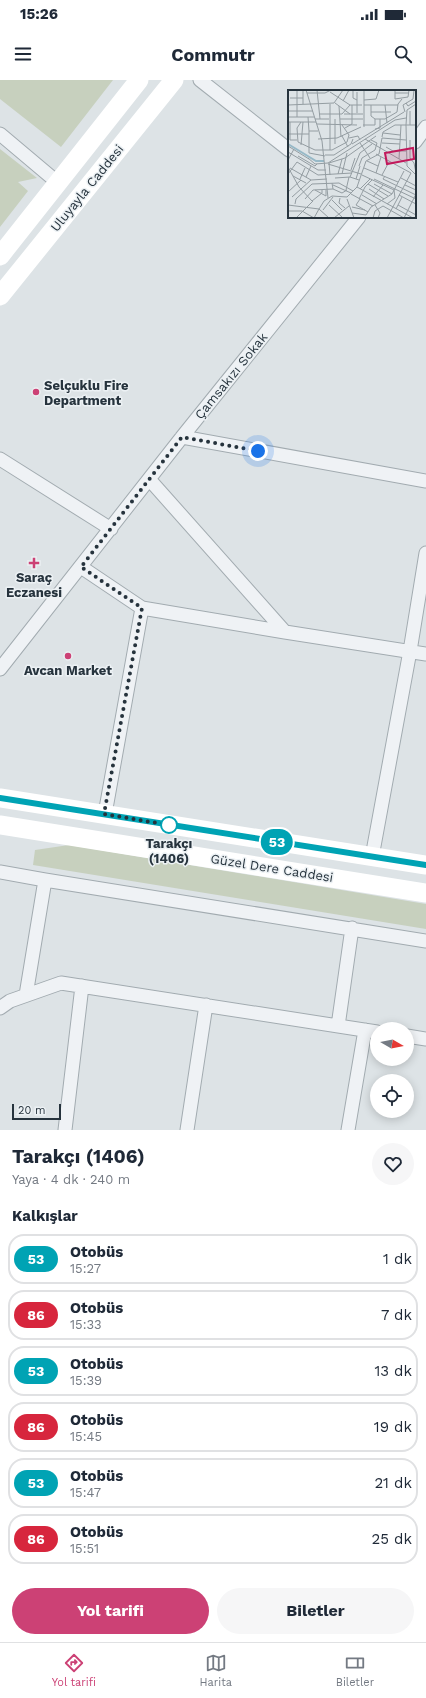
<!DOCTYPE html>
<html lang="tr">
<meta charset="utf-8">
<style>
body{margin:0;font-family:"Work Sans",sans-serif;background:#f6f6f7;color:#1f2937;height:100vh;display:flex;flex-direction:column;font-size:15px;white-space:nowrap}
*{box-sizing:border-box;margin:0}
p{font-size:13px;color:#747a83}
.icon{flex:none;width:22px;height:22px;fill:none;stroke:currentColor;stroke-width:2;stroke-linecap:round;stroke-linejoin:round}
.map{position:relative;height:1050px;overflow:hidden}
.drawer{display:flex;flex-direction:column;background:#fff;flex:1}
.drawer>*{flex:none}
.badge{padding:0 8px;border-radius:13px;font-size:14px;line-height:26px}
.needle{width:26px;rotate:99deg}
.tools{position:absolute;left:370px;top:942px;display:grid;gap:8px}
.tools a{display:grid;place-items:center;width:44px;height:44px;border-radius:50%;background:#fff;box-shadow:0 2px 10px #0003;font-size:20px}
.scale{position:absolute;left:12px;bottom:10px;width:49px;box-sizing:border-box;padding-left:4px;border:2px solid #26333d;border-top:0;font-size:11px;line-height:14px;white-space:nowrap;color:#26333d;-webkit-text-stroke:3px #ecf1f4;paint-order:stroke}
.you{position:absolute;width:20px;height:20px;margin:-10px;border:3px solid #fff;border-radius:50%;background:#1a73e8;box-shadow:0 0 0 6px #1a73e833}
.map>.badge{position:absolute;translate:-50% -50%;box-shadow:0 0 0 2px #fff}
h2{padding:0 12px;font-size:15px;line-height:36px}
.round{display:grid;place-items:center;flex:none;width:42px;height:42px;border-radius:21px;background:#f6f6f7}
.head{display:flex;align-items:center;justify-content:space-between;height:68px;padding:0 12px}
h1{font-size:19px;font-weight:700;line-height:30px}
.button{display:flex;gap:8px;margin-top:auto;padding:8px 12px}
.button a{flex:1;height:46px;border-radius:24px;background:#cc4175;color:#fff;font-size:16px;font-weight:700;line-height:46px;text-align:center}
.button a+a{background:#f6f6f7;color:#1f2937}
ul{padding:0;list-style:none}
li{display:flex;align-items:center;gap:12px;height:50px;margin:0 8px 6px;padding:0 4px;border:2px solid #e0e1e3;border-radius:16px}
li div{flex:1}
li b{display:block;font-size:15px}
li em{font-style:normal}
li .badge{min-width:44px;font-weight:700;text-align:center}
.status{display:flex;justify-content:space-between;align-items:center;height:28px;padding:0 20px;background:#fff;direction:ltr}
.status svg{height:11px;fill:currentColor}
header{display:flex;justify-content:space-between;align-items:center;height:52px;padding:0 12px;background:#fff;font-size:18px;font-weight:700}
.tabs{display:flex;justify-content:space-around;align-items:center;height:56px;border-top:1px solid #e0e1e3;background:#fff;font-size:11px;color:#747a83}
.tabs a{display:grid;justify-items:center;gap:2px}
.tabs .selected{color:#cc4175}
.map>svg:first-child{display:block}
.green{fill:#c7d0be}
.lines{fill:none;stroke-linecap:round;stroke-linejoin:round}
.street-casing{stroke:#a2abb0;stroke-width:15}
.street{stroke:#eff2f5;stroke-width:13}
.secondary{stroke:#fff;stroke-width:19}
.line-casing{stroke:#fff;stroke-width:9}
.line{stroke:#00a3b4;stroke-width:6}
.walk{stroke:#26333d;stroke-width:4;stroke-dasharray:0 7.2}
.poi-dot{fill:#cc4175;stroke:#ecf1f4;stroke-width:1.5}
.stop-dot{fill:#fff;stroke:#00a3b4;stroke-width:2}
.labels{text-anchor:middle;dominant-baseline:central;stroke-width:3;stroke-linejoin:round;paint-order:stroke}
.street-label{font-size:13px;fill:#26333d;stroke:#ecf1f4}
.poi-label{font-size:13px;font-weight:bold;fill:#26333d;stroke:#ecf1f4}
.stop-label{font-size:13px;font-weight:bold;fill:#26333d;stroke:#ecf1f4}
.inset-river{fill:none;stroke:#97b9c7;stroke-width:2}
.inset-road{fill:none;stroke:#949da2;stroke-width:1}
.view{fill:#c2185b;fill-opacity:0.15;stroke:#c2185b;stroke-width:2}
.inset-edge{fill:none;stroke:#26333d;stroke-width:2}
</style>
<div class="status"><b>15:26</b><svg viewBox="0 0 49 12"><path d="M0 12V9h3v3zM5 12V6h3v6zM10 12V3h3v9zM15 12V0h3v12zM26 1h20v11H26zM47 4h2v5h-2z"/></svg></div>
<header><svg class="icon" aria-label="menu" viewBox="0 0 24 24"><path d="M4 6h16M4 12h16M4 18h16"/></svg>Commutr<svg class="icon" aria-label="search" viewBox="0 0 24 24"><circle cx="10" cy="10" r="6"/><path d="M15 15l6 6"/></svg></header>
<div class="map">
<svg width="426" height="1050" viewBox="0 0 426 1050">
<rect width="100%" height="100%" fill="#dde3e6"/>
<path class="green" d="M0 0H113L61 67 0 19Z
M0 69 37 98 18 102 28 111 0 147Z
M69 765 426 824V849L33 785 35 770Z"/>
<g class="lines">
<defs>
<path id="street" d="M200 0 289 70
M0 54 57 102
M415 62 426 47
M182 357 426 401
M0 379 111 449
M149 399 285 552
M81 487 142 528 285 552 426 574
M0 589 182 357 359 137
M105 734 142 528
M372 777 410 571 426 473
M0 792 45 800 426 861
M26 915 45 800
M0 928 10 921 61 903 377 952
M338 946 352 848
M407 956 426 959
M65 1050 82 906
M187 1050 206 925
M348 1050 365 950"/>
</defs>
<use href="#street" class="street-casing"/>
<use href="#street" class="street"/>
<path class="secondary" d="M0 176 139 0
M0 216 174 0
M0 718 426 785
M0 745 426 813"/>
</g>
<g class="lines">
<defs>
<path id="line" d="M0 718 426 785"/>
</defs>
<use href="#line" class="line-casing"/>
<use href="#line" class="line"/>
<path class="walk" d="M169 745 104 734 142 528 81 487 182 357 258 371"/>
</g>
<g class="poi-dot">
<circle cx="36" cy="312" r="4"/>
<path d="M32 477h4v4h4v4h-4v4h-4v-4h-4v-4h4z"/>
<circle cx="68" cy="576" r="4"/>
</g>
<circle class="stop-dot" cx="169" cy="745" r="8"/>
<g class="labels">
<g class="street-label">
<text transform="translate(87 108) rotate(-51)">Uluyayla Caddesi</text>
<text transform="translate(231 296) rotate(-51)">Çamsakızı Sokak</text>
<text transform="translate(272 788) rotate(9)">Güzel Dere Caddesi</text>
</g>
<g class="poi-label">
<text x="44" y="305" text-anchor="start">Selçuklu Fire<tspan x="44" dy="15">Department</tspan></text>
<text x="34" y="497">Saraç<tspan x="34" dy="15">Eczanesi</tspan></text>
<text x="68" y="590">Avcan Market</text>
</g>
<g class="stop-label">
<text x="169" y="763">Tarakçı<tspan x="169" dy="15">(1406)</tspan></text>
</g>
</g>
<g transform="translate(288 10)">
<rect width="128" height="128" fill="#dde3e6"/>
<path class="inset-river" d="M0 54 28 71H36"/>
<path class="inset-road" d="M9 0V27M15 0V14M18 0 34 51 40 108M29 0 32 29M65 0V8L69 10M107 0V9L120 7 121 0M42 2 62 15H74M69 2V23M19 3H37L43 0M107 3H121M2 8H15M76 10 88 9 91 0M55 11 61 0M47 13 62 24M118 13 120 16 128 11M42 14V60M128 14 119 20 118 35 119 76 128 85M0 15 46 13 55 0M76 15H110M83 15V26L87 29H97L109 22 110 14 114 9M97 15 99 33M51 16 53 47M0 21H25M122 21V35M83 22H103M117 22 115 15 125 9 126 0M31 24H54L62 15M56 24H75M0 27H26M20 27 21 41M27 29H41M47 29V54M52 29H75M0 32H28M2 32V50H9M13 32 9 38 10 52 27 60H44L59 52 61 45 54 35M29 34 69 35M75 35H87V29M76 37V0M57 38 64 34V15M87 39 92 38V29M30 41H21V63L37 66M95 43 112 45M0 44H21M54 46 60 57M94 47 95 42 107 35H128M61 48 70 46 72 50M94 48 118 50M30 49 49 48 73 37M77 49 118 73M122 50V68L126 73 128 83M72 53 82 68M94 53 112 54M64 54 116 22M13 55 15 32M0 56 21 69M98 57 105 61H118M0 62 30 80H38M88 64 123 83M91 64 94 48M37 65H46L63 54 65 49M10 66 27 76 29 74M20 68 27 74 40 73 107 30 118 28M111 69 113 35M0 70 6 59M79 71 90 76M9 72 30 85 64 83M41 73 57 68 88 46M41 73 42 85M40 74 73 84M71 76 74 68 87 60 89 53 83 50M0 77 11 97 24 111 34 103V100M2 78 23 90M76 78 110 92M63 80 67 68M88 83 93 67M0 84 9 72M50 84 54 69M54 84 59 63M74 85 106 100 107 108 99 114M94 85 101 72M5 86 18 93M97 86 95 89 128 105M18 87 23 76M47 88 62 87M113 88 128 96M12 89 17 78M68 89 72 76M86 89 107 99M71 90 62 87 72 63 84 54M80 94 100 106M86 94 104 104M45 95 63 103M117 95 128 100M69 97 125 128M45 99 54 103 59 100M72 99 82 89M81 99 96 109M107 99 128 109M27 100 38 106V100M58 100 61 87M0 102 13 90M63 104 85 116M74 105 89 114M111 105 128 114M4 107 23 90 39 89M85 107 95 95M52 108 51 113 57 118M17 109 25 100 45 99 44 93M59 109 66 128M71 109 77 97 84 90M72 109 68 115 80 122M44 110 54 120M7 114 8 109 24 94 51 93 65 101M0 115 31 119 26 128M41 115 54 127M87 115 92 123 90 128M110 115 128 125M64 117 77 120M108 119 114 107M35 120 45 107M0 121H14L26 128M64 123 78 125M78 125 83 117 104 104 116 81M8 128 25 111M41 128 31 119 36 111 44 106 59 107 69 97 78 71 91 64M46 128 61 116M85 128 87 121 95 116 116 128M99 128 123 83M116 128 128 104"/>
<path class="view" d="M125 58 126 69 99 74 97 63Z"/>
<rect width="128" height="128" class="inset-edge"/>
</g>
</svg>
<div class="tools">
<a><svg class="needle" viewBox="-14 -14 28 28"><path d="M0-13l5 13h-10z" fill="#e53935"/><path d="M0 13l5-13h-10z" fill="#747a83"/></svg></a>
<a><svg class="icon" aria-label="locate" viewBox="0 0 24 24"><circle cx="12" cy="12" r="6"/><path d="M12 2v4M12 18v4M2 12h4M18 12h4"/></svg></a>
</div>
<div class="scale">20 m</div>
<div class="you" style="left:258px;top:371px"></div>
<b class="badge" style="left:277px;top:762px;background:#00a3b4;color:#fff">53</b>
</div>
<section class="drawer">
<div class="head"><div><h1>Tarakçı (1406)</h1><p>Yaya · 4 dk · 240 m</p></div><a class="round"><svg class="icon" aria-label="heart" viewBox="0 0 24 24"><path d="M12 20l-8-8c-3-5 5-10 8-4 3-6 11-1 8 4z"/></svg></a></div>
<h2>Kalkışlar</h2>
<ul>
<li><span class="badge" style="background:#00a3b4;color:#fff">53</span><div><b>Otobüs</b><p>15:27</p></div><em>1 dk</em></li>
<li><span class="badge" style="background:#d7263d;color:#fff">86</span><div><b>Otobüs</b><p>15:33</p></div><em>7 dk</em></li>
<li><span class="badge" style="background:#00a3b4;color:#fff">53</span><div><b>Otobüs</b><p>15:39</p></div><em>13 dk</em></li>
<li><span class="badge" style="background:#d7263d;color:#fff">86</span><div><b>Otobüs</b><p>15:45</p></div><em>19 dk</em></li>
<li><span class="badge" style="background:#00a3b4;color:#fff">53</span><div><b>Otobüs</b><p>15:47</p></div><em>21 dk</em></li>
<li><span class="badge" style="background:#d7263d;color:#fff">86</span><div><b>Otobüs</b><p>15:51</p></div><em>25 dk</em></li>
</ul>
<div class="button"><a>Yol tarifi</a><a>Biletler</a></div>
</section>
<nav class="tabs">
<a class="selected"><svg class="icon" aria-label="directions" viewBox="0 0 24 24"><path d="M12 3l9 9-9 9-9-9zM9 14v-3h6M13 9l2 2-2 2"/></svg>Yol tarifi</a>
<a><svg class="icon" aria-label="map" viewBox="0 0 24 24"><path d="M3 6l6-2 6 2 6-2v14l-6 2-6-2-6 2zM9 4v14M15 6v14"/></svg>Harita</a>
<a><svg class="icon" aria-label="tickets" viewBox="0 0 24 24"><path d="M3 7h18v10H3zM15 7v10"/></svg>Biletler</a>
</nav>
